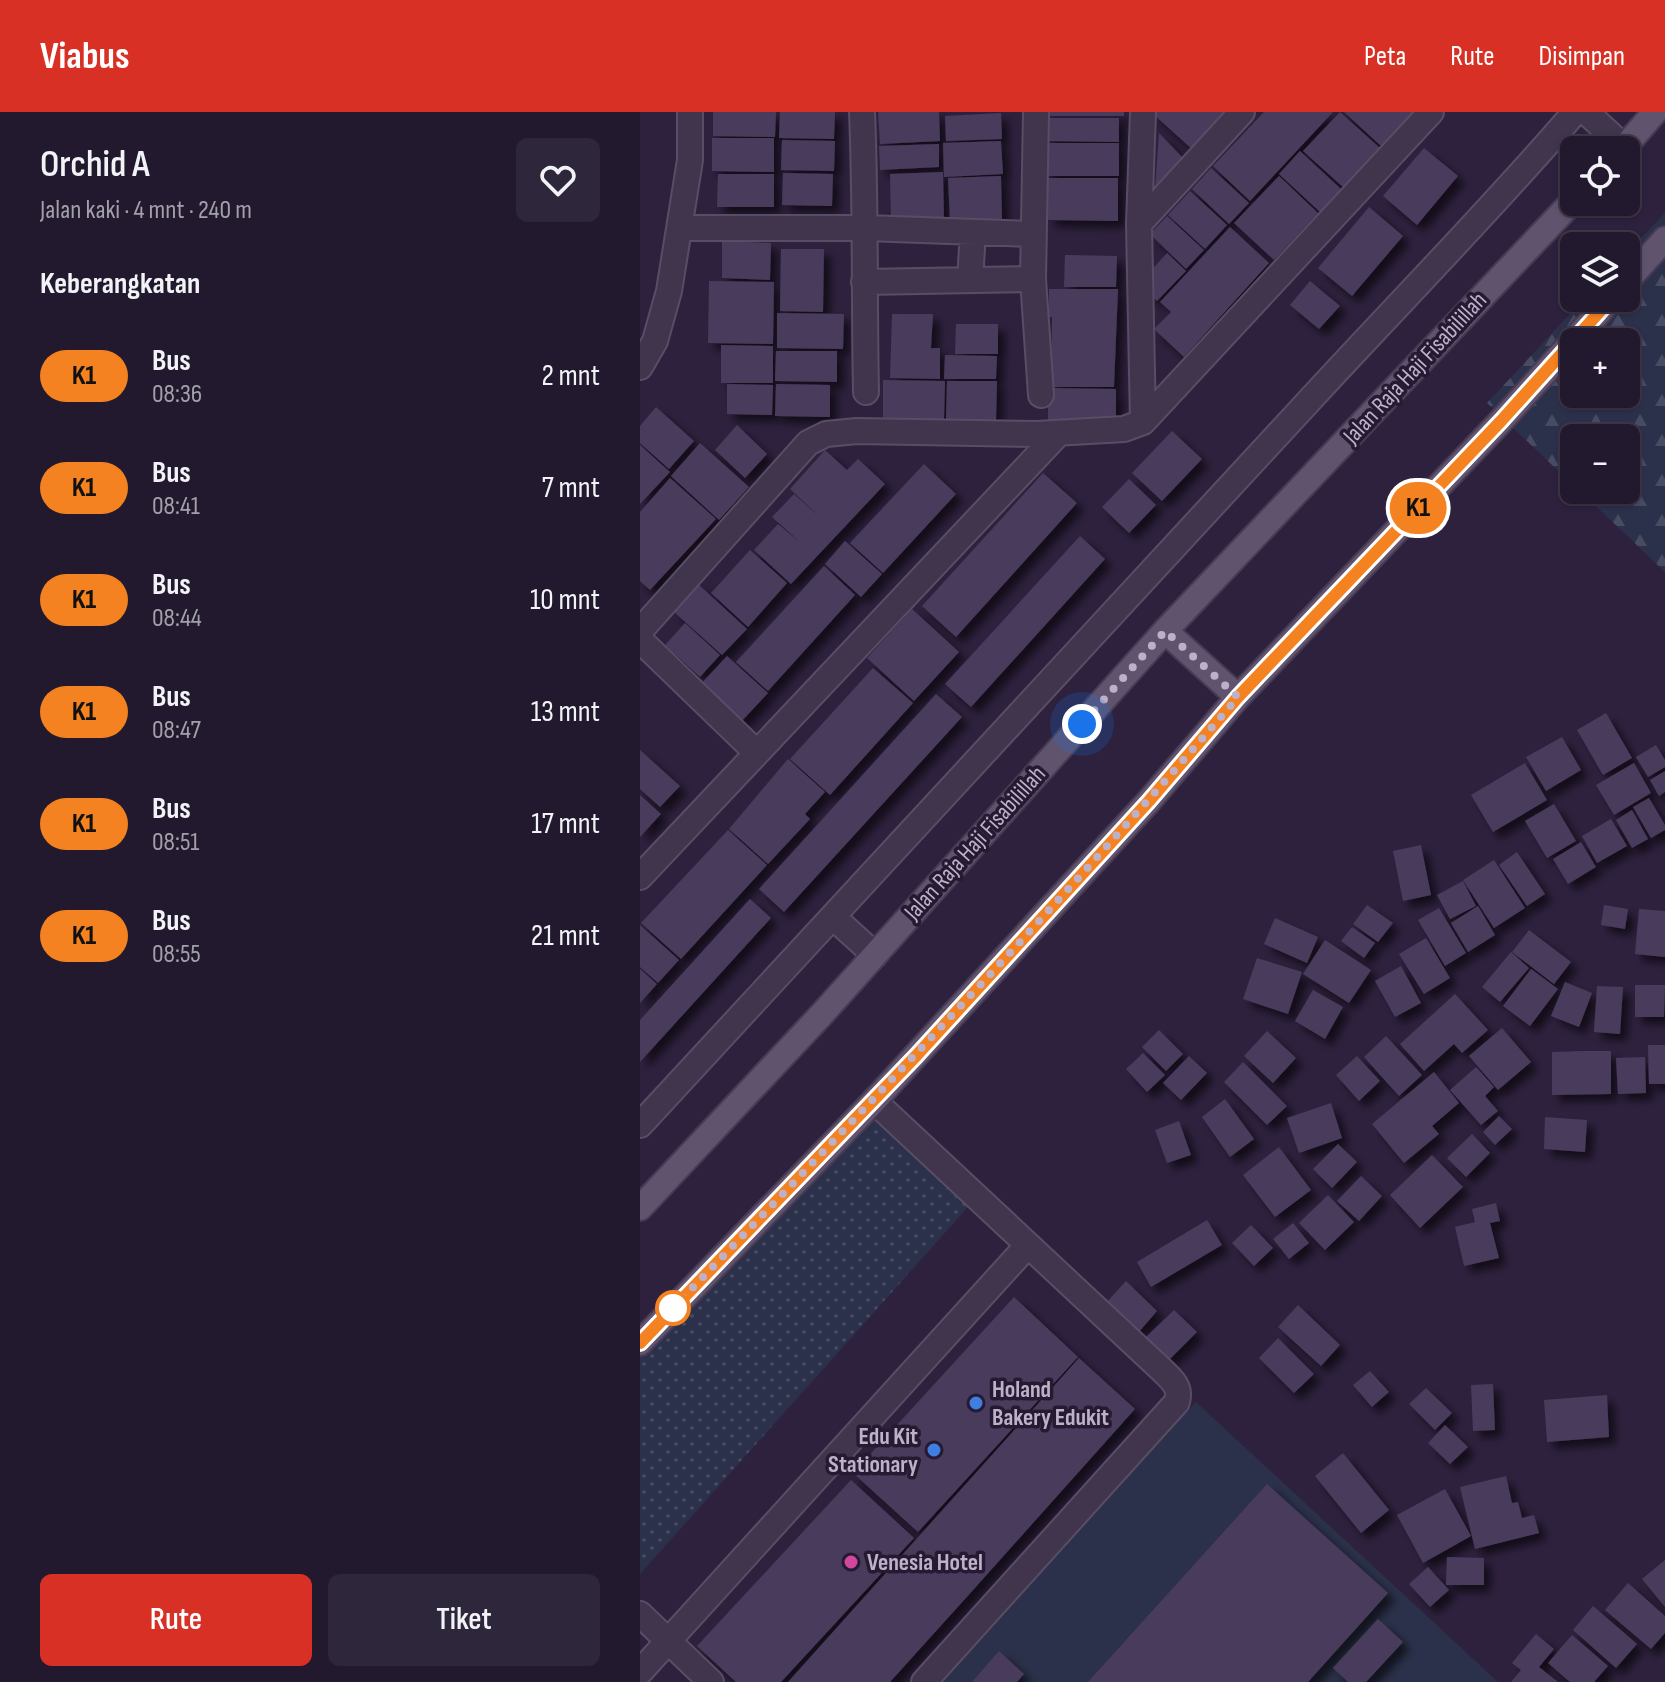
<!DOCTYPE html>
<html lang="id">
<meta charset="utf-8">
<style>
body{margin:0;font-family:"Sofia Sans Condensed",sans-serif;background:#2e263a;color:#f1f3f6;height:100vh;display:flex;flex-direction:column;font-size:30px;white-space:nowrap}
*{box-sizing:border-box;margin:0}
p{font-size:26px;color:#a2a0aa}
.icon{flex:none;width:44px;height:44px;fill:none;stroke:currentColor;stroke-width:2;stroke-linecap:round;stroke-linejoin:round}
.map{position:relative;flex:1;overflow:hidden}
.side{display:flex;flex-direction:column;background:#22192e;width:640px}
.side>*{flex:none}
.badge{padding:0 16px;border-radius:26px;font-size:28px;line-height:52px}
.fabs{position:absolute;left:920px;top:24px;display:grid;gap:16px}
.fabs a{display:grid;place-items:center;width:80px;height:80px;border-radius:12px;background:#22192e;box-shadow:0 2px 6px #0004,0 0 0 2px #3f384a;font-size:40px}
.you{position:absolute;width:40px;height:40px;margin:-20px;border:6px solid #fff;border-radius:50%;background:#1a73e8;box-shadow:0 0 0 12px #1a73e833}
.map>.badge{position:absolute;translate:-50% -50%;box-shadow:0 0 0 4px #fff}
h2{padding:0 40px;font-size:30px;line-height:72px}
.round{display:grid;place-items:center;flex:none;width:84px;height:84px;border-radius:12px;background:#2e263a}
.summary{display:flex;align-items:center;justify-content:space-between;height:136px;padding:0 40px}
h1{font-size:38px;font-weight:600;line-height:60px}
.primary-button{display:flex;gap:16px;margin-top:auto;padding:16px 40px}
.primary-button a{flex:1;height:92px;border-radius:12px;background:#d93025;color:#fff;font-size:32px;font-weight:600;line-height:92px;text-align:center}
.primary-button a+a{background:#2e263a;color:#f1f3f6}
ul{padding:0;list-style:none}
li{display:flex;align-items:center;gap:24px;height:112px;padding:0 40px}
li div{flex:1}
li b{display:block;font-size:30px}
li em{font-style:normal}
li .badge{min-width:88px;font-weight:700;text-align:center}
header{display:flex;align-items:center;gap:48px;box-sizing:border-box;height:112px;padding:0 40px;background:#d93025;color:#fff}
header strong{font-size:38px}
nav{display:flex;gap:44px;margin-inline-start:auto;font-size:28px}
main{display:flex;flex:1;min-height:0}
.map>svg:first-child{display:block}
.grass{fill:#2b314a}
.forest{fill:url(#forest-firs);fill-rule:evenodd}
.park{fill:url(#park-dots)}
.building{fill:#4a3b5c;filter:url(#shadow)}
.lines{fill:none;stroke-linecap:round;stroke-linejoin:round}
.minor-casing{stroke:#594d66;stroke-width:28}
.major-casing{stroke:#473b54;stroke-width:28}
.minor{stroke:#41354e;stroke-width:24}
.major{stroke:#60536e;stroke-width:24}
.line-casing{stroke:#fff;stroke-width:18}
.line{stroke:#f58220;stroke-width:12}
.walk{stroke:#bdb1c9;stroke-width:8;stroke-dasharray:0 14.4}
.stop-dot{fill:#fff;stroke:#f58220;stroke-width:4}
.shop-dot{fill:#3f7fe0;stroke:#261a33;stroke-width:3}
.hotel-dot{fill:#d1479c;stroke:#261a33;stroke-width:3}
.labels{text-anchor:middle;dominant-baseline:central;stroke-width:7;stroke-linejoin:round;paint-order:stroke}
.street-label{font-size:24px;fill:#bdb1c9;stroke:#261a33}
.poi-label{font-size:24px;font-weight:bold;fill:#bdb1c9;stroke:#261a33;text-anchor:start}
</style>
<header>
<strong>Viabus</strong>
<nav><a>Peta</a><a>Rute</a><a>Disimpan</a></nav>
</header>
<main>
<section class="side">
<div class="summary"><div><h1>Orchid A</h1><p>Jalan kaki · 4 mnt · 240 m</p></div><a class="round"><svg class="icon" aria-label="heart" viewBox="0 0 24 24"><path d="M12 20l-8-8c-3-5 5-10 8-4 3-6 11-1 8 4z"/></svg></a></div>
<h2>Keberangkatan</h2>
<ul>
<li><span class="badge" style="background:#f58220;color:#111">K1</span><div><b>Bus</b><p>08:36</p></div><em>2 mnt</em></li>
<li><span class="badge" style="background:#f58220;color:#111">K1</span><div><b>Bus</b><p>08:41</p></div><em>7 mnt</em></li>
<li><span class="badge" style="background:#f58220;color:#111">K1</span><div><b>Bus</b><p>08:44</p></div><em>10 mnt</em></li>
<li><span class="badge" style="background:#f58220;color:#111">K1</span><div><b>Bus</b><p>08:47</p></div><em>13 mnt</em></li>
<li><span class="badge" style="background:#f58220;color:#111">K1</span><div><b>Bus</b><p>08:51</p></div><em>17 mnt</em></li>
<li><span class="badge" style="background:#f58220;color:#111">K1</span><div><b>Bus</b><p>08:55</p></div><em>21 mnt</em></li>
</ul>
<div class="primary-button"><a>Rute</a><a>Tiket</a></div>
</section>
<div class="map">
<svg width="1025" height="1570" viewBox="0 0 1025 1570">
<defs>
<pattern id="forest-firs" width="22" height="20" patternUnits="userSpaceOnUse" patternTransform="scale(2)"><rect width="22" height="20" fill="#2b314a"/><path d="M5 1l3.5 6h-7zM16 11l3.5 6h-7z" fill="#484c63"/></pattern>
<pattern id="park-dots" width="8" height="8" patternUnits="userSpaceOnUse" patternTransform="scale(2)"><rect width="8" height="8" fill="#2b314a"/><path d="M2 2h.1M6 6h.1" fill="none" stroke="#484c63" stroke-width="1.8" stroke-linecap="round"/></pattern>
<filter id="shadow"><feDropShadow dx="7" dy="7" stdDeviation="4" flood-color="#0009"/></filter>
</defs>
<rect width="100%" height="100%" fill="#2e213e"/>
<path class="grass" d="M556 1290 858 1570H297Z"/>
<path class="forest" d="M1025 101V460L939 378H986V326H934V374L847 291 945 186H986V142ZM934 230H986V282H934Z"/>
<path class="park" d="M234 989 336 1086 0 1462V1215Z"/>
<path class="building" d="M73 0H136L135 25 73 24Z
M140 0H195L194 27 139 26Z
M238 0H299L300 29 240 32Z
M406 0H484V4H406Z
M511 0H588L553 38Z
M624 0H693L610 89 573 54Z
M700 0 740 36 703 75 663 39Z
M704 0H773L741 34Z
M361 1 362 27 306 29 305 4Z
M406 6H479V30L406 29Z
M519 21 545 48 515 78Z
M72 26H134V60L72 59Z
M142 28 195 29 194 59 141 58Z
M361 29 363 62 304 65 303 31Z
M405 31H479V64H405Z
M299 32V55L240 58 239 34Z
M784 36 818 64 777 113 743 84Z
M660 39 701 77 680 100 639 62Z
M571 56 609 91 589 112 552 77Z
M303 60 304 108 251 110 250 62Z
M143 61 193 62 192 94 142 93Z
M78 62H134V95H77Z
M361 64 362 107 310 109 308 66Z
M639 64 678 101 634 148 594 111Z
M408 66H478V109L408 108Z
M550 79 587 113 565 137 528 103Z
M729 95 763 124 712 184 678 156Z
M527 104 564 138 546 157 510 122Z
M590 115 629 151 544 245 514 217 531 200 520 190Z
M82 129 131 131 130 168 82 166Z
M141 137H184L183 200 140 199Z
M527 141 546 159 517 189 508 181V162Z
M425 143 477 144 476 175H424Z
M69 169 134 170 133 232 68 231Z
M670 169 700 194 679 217 650 193Z
M409 177H478L474 275H411L412 205H409Z
M137 201 204 202 203 237 137 236Z
M252 202H293L291 236H300V267L250 266Z
M316 212H358V242H315Z
M81 233 133 234V271H81Z
M136 239H197V270L135 269Z
M305 243 357 244 356 267H304Z
M243 268 305 269 304 308H243Z
M307 269H357L356 309 306 308Z
M87 272 133 273 132 303 87 302Z
M136 272 190 273V305L135 304Z
M408 276 476 277V310H408Z
M16 295 54 329 29 357 0 331V314Z
M97 313 127 342 105 366 75 338Z
M532 319 562 347 522 389 492 361Z
M60 331 109 375 79 408 31 364Z
M0 333 30 360 0 392Z
M185 338 207 358 218 347 245 372 151 472 114 438 138 412 161 431 132 405 154 382 181 406 150 377Z
M284 352 316 382 243 461 210 431Z
M403 361 437 391 316 525 282 494Z
M30 366 76 407 10 478 0 469V400Z
M489 367 516 393 489 421 462 395Z
M440 424 465 447 331 595 305 572Z
M205 429 242 462 221 485 185 452Z
M110 438 147 471 108 515 71 481Z
M184 454 215 483 128 579 96 550Z
M58 472 107 517 82 543 33 499Z
M272 497 319 540 274 589 227 546Z
M45 511 80 543 60 565 25 533Z
M87 544 128 581 99 612 58 575Z
M233 556 273 591 190 683 150 647Z
M296 582 322 605 144 800 119 777Z
M966 601 992 646 963 663 937 618Z
M922 625 941 658 906 679 886 645Z
M1016 633 1025 648V655L1008 665 996 645Z
M0 638 40 674 20 695 0 677Z
M148 647 185 680 165 702 170 707 128 752 89 717Z
M885 651 907 688 853 720 831 683Z
M994 651 1011 681 974 703 956 673Z
M1025 659V680L1019 684 1010 668Z
M0 683 21 702 0 725Z
M1009 686 1025 713V718L1011 726 993 695Z
M914 692 936 729 907 746 885 709Z
M992 698 1008 727 992 736 976 708Z
M971 707 987 734 957 751 942 724Z
M88 718 127 753 41 847 1 811Z
M941 730 956 755 928 772 913 747Z
M781 733 791 783 763 789 753 739Z
M877 740 905 782 887 794 859 753Z
M854 748 885 796 854 816 823 768Z
M823 769 836 794 810 807 797 783Z
M110 787 131 806 0 950V908Z
M727 793 753 811 738 830 713 812Z
M964 793 988 797 985 817 961 813Z
M838 794 855 823 828 840 811 811Z
M799 796 826 841 805 854 778 808Z
M999 797 1025 799V845L995 842Z
M635 806 678 825 667 851 624 832Z
M0 813 39 848 18 871 0 855Z
M712 815 735 831 724 846 701 829Z
M889 818 931 850 914 872 872 840Z
M786 826 810 866 784 882 759 842Z
M685 828 731 858 709 891 663 862Z
M871 840 889 856 860 890 842 875Z
M617 846 662 860 648 902 603 887Z
M761 854 781 891 755 905 735 869Z
M0 857 17 872 0 891Z
M891 857 918 877 890 914 863 894Z
M925 870 952 881 939 915 911 904Z
M995 873H1025L1024 905H995Z
M957 874 983 875 980 922 954 920Z
M673 878 703 895 685 927 655 909Z
M815 882 848 918 822 941 814 932 784 959 760 932Z
M862 916 891 950 858 978 829 944Z
M519 918 543 942 526 959 502 935Z
M627 919 656 946 633 971 604 944Z
M746 924 782 963 759 984 724 945Z
M1008 933H1025V972H1009Z
M942 939H971V982L912 983V940Z
M503 941 525 963 507 980 486 957Z
M549 944 567 961 541 988 523 971Z
M717 944 740 969 719 989 696 963Z
M1005 945 1006 981 978 982 976 946Z
M603 950 647 994 627 1013 584 970Z
M836 955 854 975 845 984 858 999 841 1013 810 978Z
M794 960 819 991 792 1014 799 1022 764 1051 732 1012Z
M585 987 614 1027 590 1045 562 1005Z
M691 991 702 1026 659 1041 647 1006Z
M859 1004 872 1017 855 1033 843 1020Z
M905 1005 947 1008 945 1040 904 1037Z
M539 1009 551 1043 527 1051 515 1018Z
M832 1022 850 1041 826 1065 807 1046Z
M698 1032 717 1050 692 1076 673 1057Z
M639 1035 671 1078 635 1105 603 1063Z
M792 1043 823 1075 780 1116 750 1083Z
M721 1064 742 1084 719 1109 697 1089Z
M688 1083 714 1110 685 1138 659 1111Z
M856 1091 860 1109 850 1111 859 1146 824 1154 815 1115 835 1110 832 1097Z
M567 1108 582 1133 511 1175 497 1150Z
M653 1111 669 1131 649 1147 633 1127Z
M611 1113 633 1136 614 1154 592 1131Z
M486 1169 517 1199 498 1221 466 1191Z
M374 1185 438 1245 278 1420 213 1361Z
M658 1193 700 1233 681 1254 638 1215Z
M534 1198 557 1220 527 1250 504 1227Z
M638 1226 674 1262 654 1281 619 1246Z
M439 1246 495 1297 334 1477 250 1570H148Z
M730 1259 749 1280 732 1295 713 1273Z
M853 1272 855 1318 833 1319 831 1273Z
M786 1276 812 1301 795 1318 769 1292Z
M967 1283 969 1325 907 1330 904 1288Z
M805 1313 828 1335 810 1352 788 1331Z
M703 1341 749 1398 721 1421 675 1364Z
M866 1364 872 1391 878 1390 882 1406 894 1403 899 1421 835 1437 820 1375Z
M211 1368 274 1426 141 1570H96L57 1534Z
M627 1372 748 1481 668 1570H448Z
M805 1377 831 1424 783 1451 757 1403Z
M807 1445 844 1446V1473H806Z
M1025 1448V1495L1002 1467Z
M788 1455 809 1478 790 1495 769 1472Z
M988 1471 1025 1504V1521L1011 1537 965 1498Z
M953 1494 997 1532 976 1556 933 1518Z
M738 1507 763 1530 726 1570H708L693 1556Z
M896 1522 914 1537 899 1555 918 1570H871L881 1558 872 1551Z
M932 1523 968 1554 954 1570H930L908 1551Z
M359 1539 384 1562 377 1570H332Z"/>
<g class="lines">
<defs>
<path id="minor" d="M222 0C226 93 224 186 226 280
M396 0 393 167 401 283
M946 0 984 35
M499 112 602 0
M41 116H226L393 122
M330 168 333 120
M224 170 393 167
M0 255 15 229 29 179 50 48V0
M503 310 499 112 503 0
M0 519 168 331 186 322 217 319 397 322 484 317 503 310 791 0
M0 528 117 641
M0 765 419 321
M193 805 235 843
M234 989 523 1259C533 1269 541 1275 537 1290L284 1570
M0 1013C223 773 445 532 668 290 757 193 849 100 935 0
M0 1502 71 1570
M0 1560 388 1133"/>
<path id="major" d="M982 38 1015 0
M986 170 1025 127
M525 519 598 585
M0 1096 182 902 525 519 934 88
M0 1231 234 989 509 689 598 585 861 309 972 186"/>
</defs>
<use href="#minor" class="minor-casing"/>
<use href="#major" class="major-casing"/>
<use href="#minor" class="minor"/>
<use href="#major" class="major"/>
</g>
<g class="lines">
<defs>
<path id="line" d="M0 1231 276 944 509 689 598 585 861 309 972 186"/>
</defs>
<use href="#line" class="line-casing"/>
<use href="#line" class="line"/>
<path class="walk" d="M33 1196C226 996 417 796 598 585L525 519 442 612"/>
</g>
<circle class="stop-dot" cx="33" cy="1196" r="16"/>
<g class="shop-dot">
<circle cx="336" cy="1291" r="8"/>
<circle cx="294" cy="1338" r="8"/>
</g>
<circle class="hotel-dot" cx="211" cy="1450" r="8"/>
<g class="labels">
<g class="street-label">
<text transform="translate(775 256) rotate(-47)">Jalan Raja Haji Fisabilillah</text>
<text transform="translate(335 731) rotate(-48)">Jalan Raja Haji Fisabilillah</text>
</g>
<g class="poi-label">
<text x="352" y="1277">Holand<tspan x="352" dy="28">Bakery Edukit</tspan></text>
<text x="278" y="1324" text-anchor="end">Edu Kit<tspan x="278" dy="28">Stationary</tspan></text>
<text x="227" y="1450">Venesia Hotel</text>
</g>
</g>
</svg>
<div class="fabs">
<a><svg class="icon" aria-label="locate" viewBox="0 0 24 24"><circle cx="12" cy="12" r="6"/><path d="M12 2v4M12 18v4M2 12h4M18 12h4"/></svg></a>
<a><svg class="icon" aria-label="layers" viewBox="0 0 24 24"><path d="M12 4l9 5-9 5-9-5zM3 14l9 5 9-5"/></svg></a>
<a>+</a>
<a>−</a>
</div>
<div class="you" style="left:442px;top:612px"></div>
<b class="badge" style="left:778px;top:396px;background:#f58220;color:#111">K1</b>
</div>
</main>
